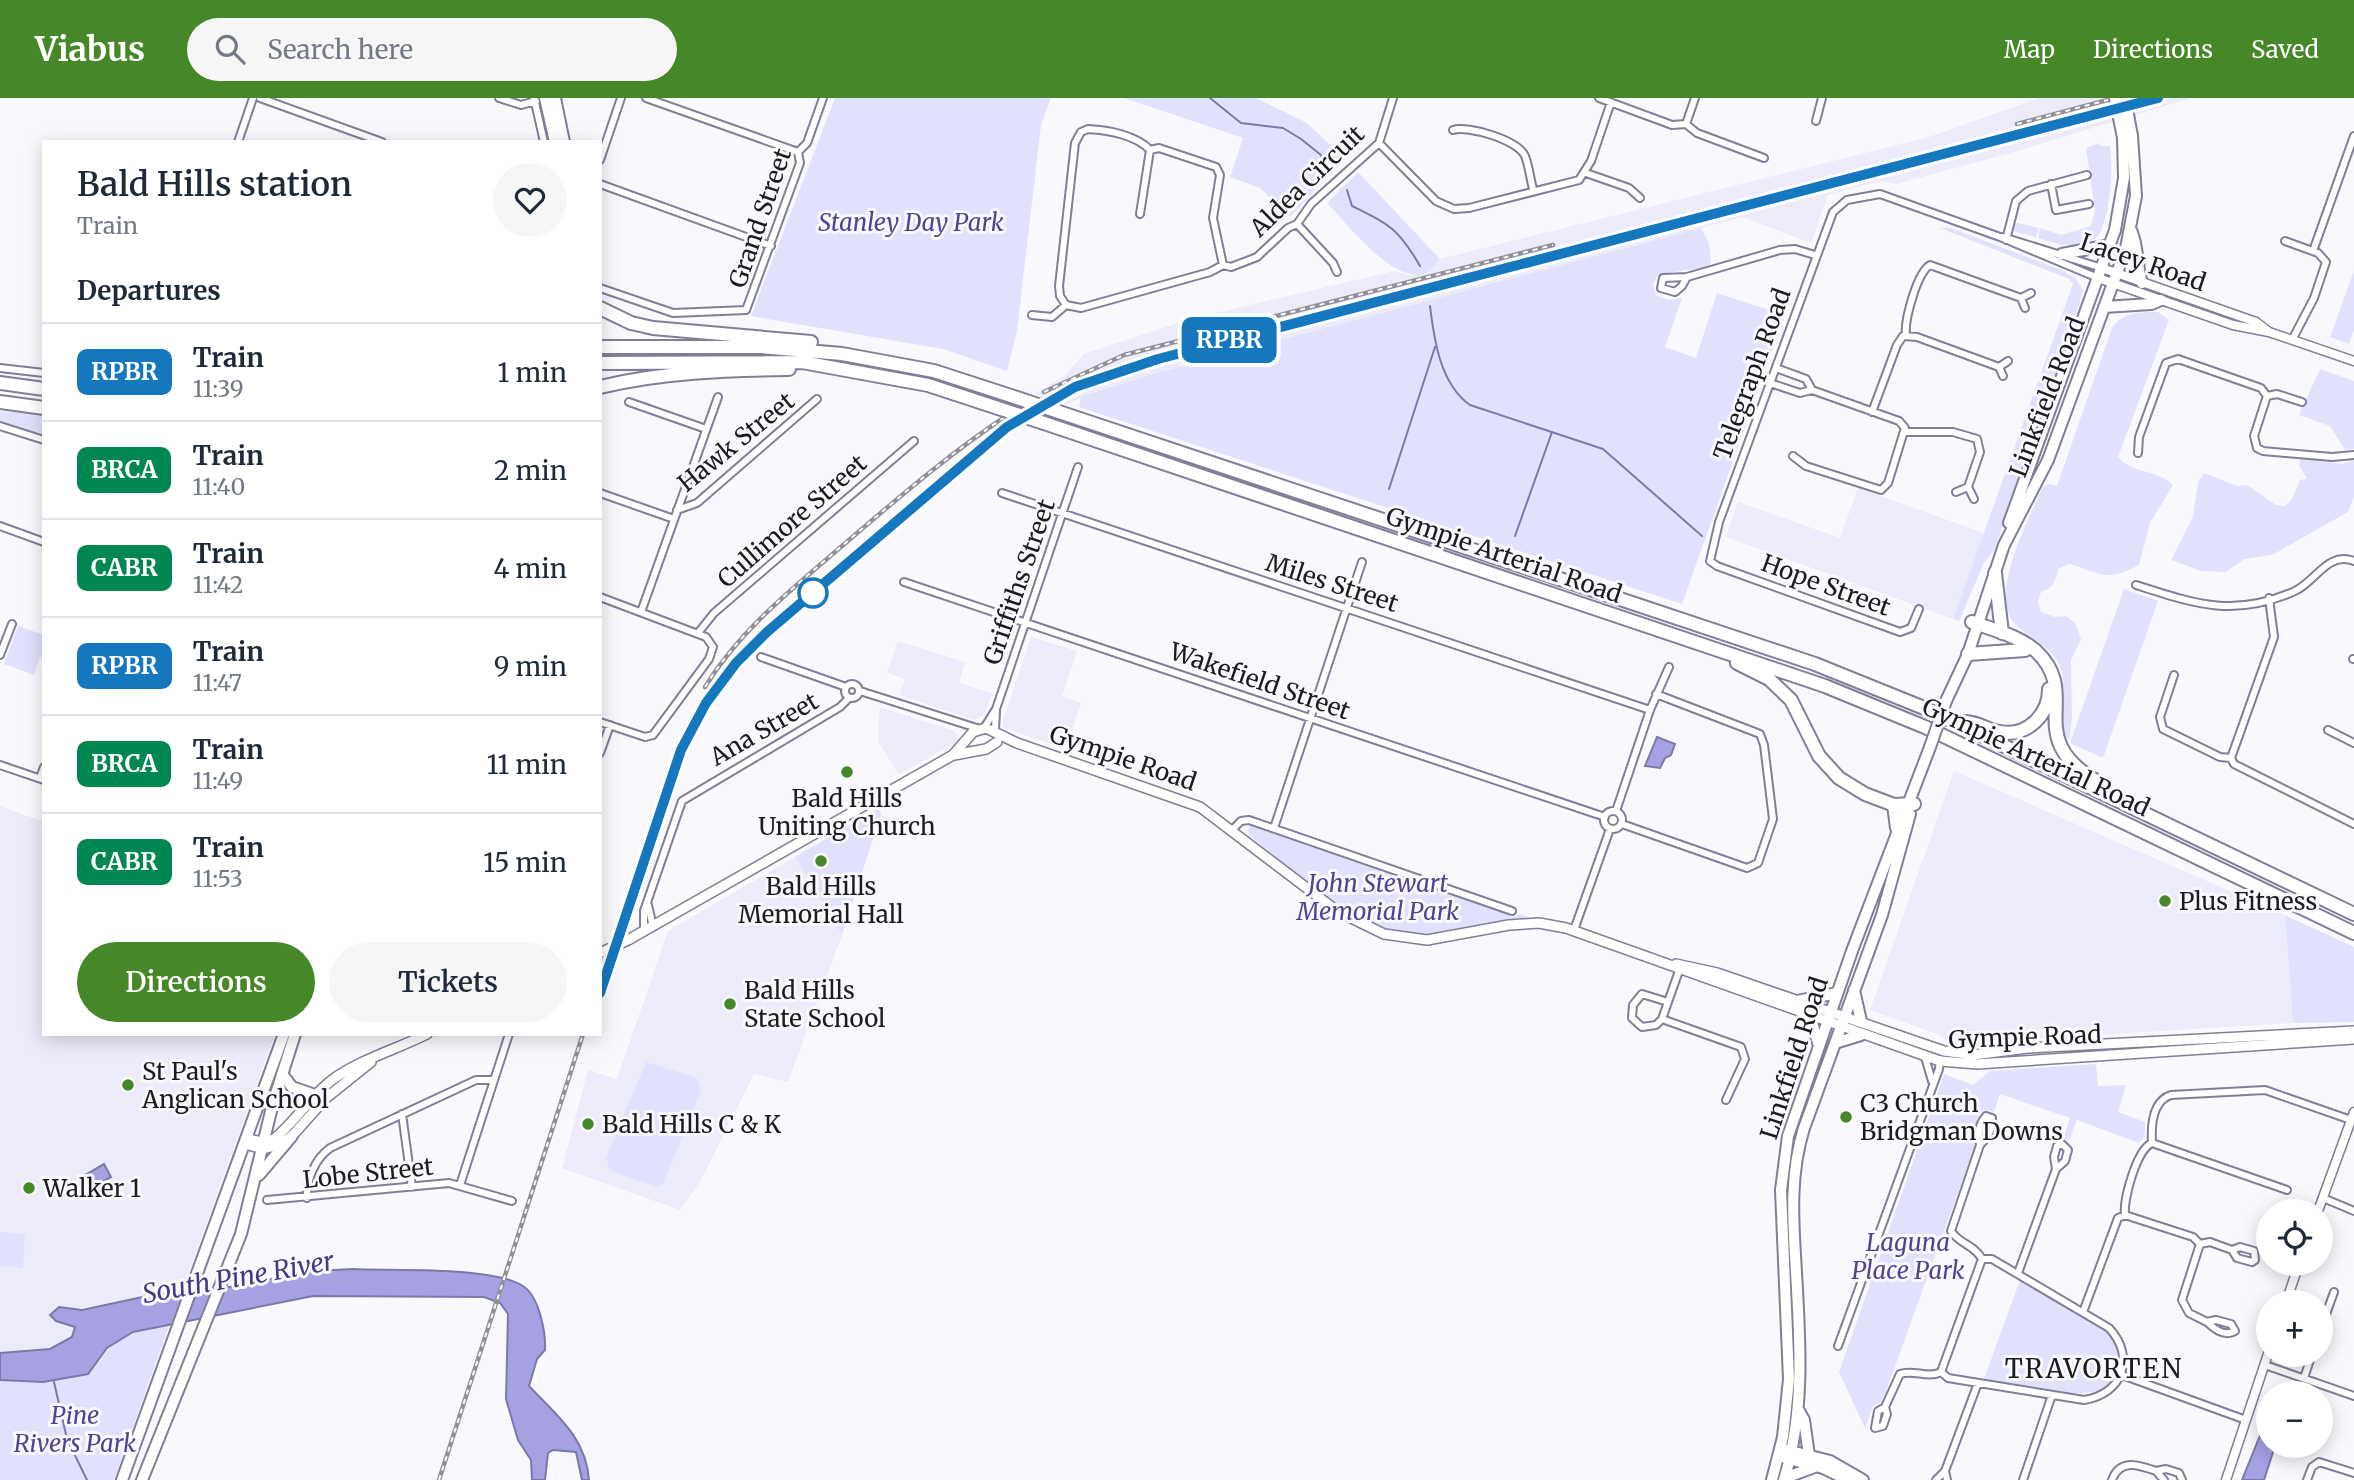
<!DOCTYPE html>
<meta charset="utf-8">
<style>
body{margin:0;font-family:Merriweather,serif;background:#f6f6f7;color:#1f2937;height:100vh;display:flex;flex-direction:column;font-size:26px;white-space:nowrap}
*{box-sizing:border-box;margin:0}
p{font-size:23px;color:#747a83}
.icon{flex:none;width:38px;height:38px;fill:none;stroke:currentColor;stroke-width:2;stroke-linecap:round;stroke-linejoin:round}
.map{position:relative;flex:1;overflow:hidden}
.drawer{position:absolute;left:42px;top:42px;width:560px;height:896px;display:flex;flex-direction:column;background:#fff;border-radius:0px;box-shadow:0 4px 18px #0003}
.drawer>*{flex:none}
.badge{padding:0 14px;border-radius:10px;font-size:24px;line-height:46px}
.tools{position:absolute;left:2256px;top:1101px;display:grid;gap:14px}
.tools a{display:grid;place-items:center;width:77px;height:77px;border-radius:50%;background:#fff;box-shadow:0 4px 18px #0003;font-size:35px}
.map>.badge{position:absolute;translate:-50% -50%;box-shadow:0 0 0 4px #fff}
h2{padding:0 35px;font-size:26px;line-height:63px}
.round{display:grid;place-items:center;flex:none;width:74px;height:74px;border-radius:37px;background:#f6f6f7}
.summary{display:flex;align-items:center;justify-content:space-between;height:119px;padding:0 35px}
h1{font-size:33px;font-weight:600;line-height:52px}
.button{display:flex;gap:14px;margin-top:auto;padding:14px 35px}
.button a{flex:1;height:80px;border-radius:42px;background:#468728;color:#fff;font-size:28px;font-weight:600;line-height:80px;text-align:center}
.button a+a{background:#f6f6f7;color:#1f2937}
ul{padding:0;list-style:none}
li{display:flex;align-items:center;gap:21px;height:98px;padding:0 35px;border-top:2px solid #e0e1e3}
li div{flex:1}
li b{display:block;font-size:26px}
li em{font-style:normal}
li .badge{min-width:77px;font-weight:700;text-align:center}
header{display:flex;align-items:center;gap:42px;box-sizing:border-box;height:98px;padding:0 35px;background:#468728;color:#fff}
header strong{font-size:33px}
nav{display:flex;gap:38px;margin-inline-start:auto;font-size:24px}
.search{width:490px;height:63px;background:#f6f6f7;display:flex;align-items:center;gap:18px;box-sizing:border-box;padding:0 24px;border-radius:38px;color:#747a83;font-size:26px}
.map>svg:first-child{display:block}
.built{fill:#ecebf9}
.green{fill:#e2e1fd}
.water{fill:#a6a1e2;stroke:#7c79a9;stroke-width:2}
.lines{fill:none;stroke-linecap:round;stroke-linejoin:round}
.stream{stroke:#7c79a9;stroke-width:2}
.minor-casing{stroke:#807f97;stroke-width:10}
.tertiary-casing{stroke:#807f97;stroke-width:11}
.secondary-casing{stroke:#807f97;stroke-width:12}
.primary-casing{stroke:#807f97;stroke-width:14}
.trunk-casing{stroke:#807f97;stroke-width:14}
.motorway-casing{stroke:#807f97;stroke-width:16}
.minor{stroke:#fff;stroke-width:6}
.tertiary{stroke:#fff;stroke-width:8}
.secondary{stroke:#fff;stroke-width:9}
.primary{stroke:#fff;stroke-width:10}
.trunk{stroke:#fff;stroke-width:10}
.motorway{stroke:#fff;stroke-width:12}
.rail-casing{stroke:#909097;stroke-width:4.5}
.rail{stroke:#f8f8fd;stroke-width:2;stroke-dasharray:5;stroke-linecap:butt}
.secondary-bridge-casing{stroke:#807f97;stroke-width:12;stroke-linecap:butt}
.primary-bridge-casing{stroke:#807f97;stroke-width:14;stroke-linecap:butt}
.motorway-bridge-casing{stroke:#807f97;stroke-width:16;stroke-linecap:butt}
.secondary-bridge{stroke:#fff;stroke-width:9}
.primary-bridge{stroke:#fff;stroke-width:10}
.motorway-bridge{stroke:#fff;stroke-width:12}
.line-casing{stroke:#fff;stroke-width:16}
.line{stroke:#1578be;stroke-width:10}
.stop-dot{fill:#fff;stroke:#1578be;stroke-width:3.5}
.poi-dot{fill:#468728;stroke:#f8f8fd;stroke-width:2.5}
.labels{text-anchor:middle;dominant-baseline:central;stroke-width:6;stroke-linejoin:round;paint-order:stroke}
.street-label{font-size:24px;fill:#1b1b24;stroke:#f8f8fd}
.park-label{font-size:24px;font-style:italic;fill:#504492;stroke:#f8f8fd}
.poi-label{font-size:24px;fill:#1b1b24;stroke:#f8f8fd;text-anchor:start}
.water-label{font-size:26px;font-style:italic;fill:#453884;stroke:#f8f8fd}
.neighbourhood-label{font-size:26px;letter-spacing:2px;fill:#1b1b24;stroke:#f8f8fd}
</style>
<header>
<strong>Viabus</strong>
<div class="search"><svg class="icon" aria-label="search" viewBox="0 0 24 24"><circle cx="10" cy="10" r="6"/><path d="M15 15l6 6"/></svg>Search here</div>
<nav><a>Map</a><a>Directions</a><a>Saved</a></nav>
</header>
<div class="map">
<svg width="2354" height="1382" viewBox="0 0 2354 1382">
<rect width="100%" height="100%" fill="#f8f8fd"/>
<path class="built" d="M2039 0H2191L2014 54 1896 86 1880 83 1828 97 1811 145 1742 119 1153 276 1089 296 1065 307 1034 296 1064 278 1084 256 1190 221 1394 173 1412 178 1429 173 1440 161 1929 39Z
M1858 390 1984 435 1953 521 1726 439 1738 404 1840 440Z
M1031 539 1077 553 1062 598 1081 605 1066 651 1004 630 1002 626Z
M898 543 965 564 959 585 992 595 984 617 974 622 900 597 905 581 887 575Z
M880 609 954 633 960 642 899 677 878 643Z
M1954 673 2285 817 2293 925 1961 945 1947 944 1940 937 1870 912Z
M0 708 44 724V936H275L182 1193 74 1211 56 1223 75 1229 72 1239 67 1243 50 1251 0 1255Z
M795 759 842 837 788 984 754 976 701 1082 680 1112 562 1070 588 972 617 981 668 833Z"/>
<path class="green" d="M835 0H1051L1041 27 1017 233 1007 273 943 251 751 218Z
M1124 0H1256L1307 25 1345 61 1290 119 1260 90 1230 79 1243 40Z
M2099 45 2100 48H2110C2113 76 2111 111 2099 137 2084 154 2056 146 2038 140L2040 130 2061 137 2091 128 2095 113 2086 50Z
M1358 74 1440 161C1437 164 1433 171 1429 173 1398 193 1347 125 1327 105Z
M2014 124 2039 130 2036 139 2012 133Z
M1701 130 1709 145 1711 166 1704 170 1658 176 1653 187 1656 197 1668 202 1682 200 1665 249 1696 260 1717 195 1785 217 1682 506 1079 309 1081 299 1089 296 1153 276Z
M1940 130H1951L2059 171 2076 180 2083 193 2061 267 1994 452 1984 465 1959 523 1953 521 2073 186 2069 181Z
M2354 173V232L2349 246 2330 239Z
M2158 214 2169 222 2118 359C2132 376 2159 372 2173 387L2150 425 2139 467C2104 485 2102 475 2069 466L2058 471C2056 482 2053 491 2041 494L2038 503 2041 514 2055 519 2066 518 2075 525 2081 541 2071 562 2072 620 2069 642C2055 628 2067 593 2062 574 2056 551 2034 543 2018 529 1985 502 2029 420 2043 389L2049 386 2057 388 2112 230C2123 214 2140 214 2158 214Z
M2320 271 2354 283V351L2345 352 2330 328 2299 317Z
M0 313 44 316V336L0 326Z
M2301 361 2342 366 2354 362V399L2348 414 2272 457 2244 461 2226 474 2201 473 2171 462 2193 419 2198 384 2204 375 2237 388 2247 387 2276 407 2285 408 2292 401 2300 382 2307 381 2299 367Z
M2124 491 2158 503 2103 660 2070 645Z
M18 528 44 537V560L40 559 34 577 4 566Z
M879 710 881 716 842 837 795 759Z
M1251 727 1505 813 1511 820 1520 816 1529 819C1496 826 1462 837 1429 838 1359 839 1306 781 1255 742L1247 733Z
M2285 817 2354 849V924L2293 925Z
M646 964 697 980 701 993 663 1085 658 1089 610 1073 606 1060Z
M2096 966 2098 988 2126 987 2118 1014 2145 1024V1038L2139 1045 2077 1022 2069 1043 2063 1041 2070 1020 2000 996 1994 1014 1988 1012 1979 1016 1972 1037 1975 1048 1882 1304 1873 1308 1865 1330 1839 1274 1944 976 1973 987 1990 973Z
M0 1134 25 1136 23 1170 0 1168Z
M2020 1182 2108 1234C2118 1246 2123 1258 2119 1274 2107 1314 2014 1286 1984 1281Z
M161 1226 169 1228 114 1382H0V1282L27 1283 99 1264C113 1240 136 1234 161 1226Z"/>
<path class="water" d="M1657 639 1675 646 1671 657 1665 660 1660 670 1645 668Z
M104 1066 111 1079 87 1092 80 1080Z
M353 1171C394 1173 492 1168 523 1188 539 1198 546 1235 545 1252L537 1261 529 1288C556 1317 586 1339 589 1382H582L576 1354 553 1352 548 1355 545 1382H532L531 1362 518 1342 506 1301 508 1216 500 1205 484 1199 313 1198 133 1234 107 1250 88 1276 43 1284 0 1282V1255L50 1251 72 1239 75 1229 56 1223 50 1217 59 1209 82 1212 152 1197 229 1189 313 1173Z
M2261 1335 2265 1339 2268 1336V1348H2275L2264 1382H2242Z"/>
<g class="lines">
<path class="stream" d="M1210 0 1241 25 1283 30 1301 41 1321 57 1328 76
M1347 92 1352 108C1390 127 1398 130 1420 168
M1430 208C1434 241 1440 286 1470 307L1603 351 1702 438
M1389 391 1435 249
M1515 438 1552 334
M54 1284 67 1341 87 1382"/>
<defs>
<path id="minor" d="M260 0 382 44
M499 0 521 7 536 3
M534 0 544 44
M646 0 798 54
M1599 0 1672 27 1686 26 1697 35 1764 60
M1816 23 1822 0
M1686 26 1695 0
M1088 31C1108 32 1136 37 1150 52L1159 50 1216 69 1220 77 1213 120 1223 167 1210 174 1081 210 1066 207 1060 198 1059 188 1075 45 1081 34Z
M1453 32C1468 27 1518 42 1525 58 1529 68 1530 80 1533 91
M238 44 253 0
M1379 45 1436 103 1454 111 1469 110 1579 82 1591 63 1611 4
M600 62 621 0
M1586 75 1629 90 1640 100
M600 86 771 148
M2051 86 2056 112 2089 106
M1140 116 1150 52
M1297 126 1333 165 1337 174
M2003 139 2102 170
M2006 142 2016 103 2028 93 2087 77
M2285 143 2318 155 2326 164 2314 200 2292 242
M2313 153 2354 38
M1223 167 1231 169 1257 159 1288 130 1297 126 1311 106 1379 45 1393 0
M1687 179 1682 188 1675 194 1661 190 1663 180 1687 179 1780 152 1795 151 1815 157
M600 190 673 215 746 212 800 65 798 54 807 45 823 0
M2025 210 2021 200 2031 195
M1032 217 1052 219 1066 207
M1906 238C1904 222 1917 175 1930 167L2021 200
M0 270 44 275
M1776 270 1806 281 1812 292
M2003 278 1999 269 2008 263
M1770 285 1800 295 1812 292 1899 323 1905 330 1888 385 1881 392 1806 368 1793 358
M2267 298 2254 338 2257 350 2263 353 2332 359 2354 357
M2267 298 2277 296 2302 304
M629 304 706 331
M1872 314 1897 247 1903 238 1917 239 1999 269
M0 328 44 342
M1905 334H1953L1977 341 1980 354 1968 389
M2138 355 2139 339 2166 265 2178 261 2261 290 2267 298
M1956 394 1968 389 1974 401
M600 395 674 421
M1002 395 1650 612
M677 412 697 405 817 301
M0 428 44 444
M904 484 1605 719
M2136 487C2195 506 2235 520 2295 493 2316 483 2328 453 2354 463
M600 499 706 539 713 549 709 561 653 637 645 639 600 624
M2269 500 2274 539 2231 660 2234 666 2354 726
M1919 511 1911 530 1900 534 1717 468 1710 463 1719 424 1833 114 1847 102 1880 96 2000 139 2098 180
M641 514 718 299
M698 535 714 515 914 343
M0 557 12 526
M761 559 846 589
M2353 561H2354
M2174 577 2160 619 2163 631 2220 659 2231 660
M845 593a7 7 0 1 1 14 0a7 7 0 1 1-14 0Z
M860 593 980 631
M984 630 996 611 1078 369
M995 632 996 613
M2328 632 2354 645
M600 655 610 627
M0 667 44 682
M40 680 44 669
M1604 722a9 9 0 1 1 18 0a9 9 0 1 1-18 0Z
M1616 713 1650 612 1669 569
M1622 726 1747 770 1758 765 1773 721 1764 647 1760 636 1656 596
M1274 730 1362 464
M1232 732 1241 723 1249 722 1512 813
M648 807 653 829
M1574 832 1610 731
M644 834V813L682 703 840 609 849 600
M1668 904 1642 896 1633 907 1632 920 1642 929 1656 927 1662 921 1680 870
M1662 921 1741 949 1745 961 1726 1002
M1925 959 1932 983
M402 1016 412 1089
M2152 1045C2151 1028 2152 1003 2171 997L2265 992 2351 1022
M1980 1047C1978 1036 1978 1027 1986 1018L1992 1020C1993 1032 1988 1039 1980 1047L1951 1133C1959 1146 1975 1147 1982 1161
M460 1087 509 936
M307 1100C306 1082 315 1061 330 1050L476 982H494
M2323 1100 2354 1113
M267 1102 449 1085 512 1103
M2125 1117C2123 1101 2137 1051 2152 1045L2287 1092
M2200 1146 2182 1202 2189 1215 2207 1224
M2240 1149 2254 1153 2255 1162 2252 1164 2237 1160 2232 1152Z
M1982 1161H1992L2109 1230C2136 1259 2123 1296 2084 1302L1948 1280 1941 1274Z
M2018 1175 2056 1071 2065 1063 2068 1052 2062 1046 2057 1048 2054 1059 2056 1071
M2083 1214 2118 1120 2125 1117 2193 1139 2200 1146 2210 1144 2232 1152
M2216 1222 2231 1226 2235 1233C2225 1239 2214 1231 2207 1224Z
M2320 1233 2334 1194
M1838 1248 1939 971 1940 961
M2265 1267 2354 1298
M2122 1277 2246 1322
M2304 1280 2312 1256
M1885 1309 1900 1276C1914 1271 1927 1281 1941 1274
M1885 1309 1887 1316 1883 1328 1875 1330 1878 1313Z
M1945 1373 1978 1285
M1936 1382 1945 1373 1947 1382
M2023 1382 2052 1297
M2112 1382C2120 1360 2139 1367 2156 1373
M2164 1382 2156 1373 2166 1371 2179 1375 2182 1382
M2307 1382 2312 1369 2319 1364 2354 1375"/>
<path id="tertiary" d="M2102 170 2256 224 2269 234
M2098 180 2233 227 2269 234 2354 263
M2318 1113 2354 1014
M2286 1204 2299 1166
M2226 1382 2268 1256"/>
<path id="secondary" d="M954 657 986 651 997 644
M628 842 953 657 973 634 986 630 1017 645 1200 709 1337 813 1384 836 1427 842 1509 827 1539 825 1566 830 1940 963 1977 966 2354 941
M1676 866 1717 875 1944 953 1974 957 2027 950 2354 933
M247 1041 264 1044 274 1041C295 1024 310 999 332 982 359 962 397 951 427 936
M245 1046 263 1051 279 1047 292 1038 326 1000 371 964"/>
<path id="primary" d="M545 0 555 44
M555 0 564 44
M2131 132C2139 150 2136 167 2142 185
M2062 156 2110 147
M2104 209 2151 206 2161 202
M2009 425 2115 132 2124 80 2123 40
M1946 603 1968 556 2004 447 2048 362 2126 150 2136 98 2132 38
M1854 892 1861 923
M1797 903 1837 895
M1810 918 1819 948
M1835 945 1861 937
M1799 1313 1804 1322 1809 1357
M1787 1352 1830 1363 1863 1382
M1785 1360 1823 1370 1848 1382
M1785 1380 1817 1368
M1772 1382 1783 1339 1789 1281 1781 1092 1788 1038 1852 853 1930 649
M1784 1382C1805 1313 1800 1244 1796 1174 1793 1124 1789 1078 1804 1030L1882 817 1910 716"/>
<path id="trunk" d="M282 976 292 989 315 997
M259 1077 292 1038
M122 1382 284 936
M142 1382 241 1136 273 1005 295 936"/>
<path id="motorway" d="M600 210 631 225 653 230 811 244
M600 249H760L842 256 934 273 1011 298
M600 265 802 264 928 287 998 310
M0 285 44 291
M600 289C661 274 726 272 789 271
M0 304 44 310
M1059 314 1815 566 1929 612 2354 816
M1044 325 1825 588 1925 629 2354 835
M1995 475 2002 535
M1972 524C1994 532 2019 538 2036 553 2085 599 2016 641 2105 688
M1968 556 2025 552
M1737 565 1769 581 1791 602 1819 658 1839 680 1865 696 1894 707 1914 706
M1962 624C1977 623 1986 632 2000 634 2027 639 2049 617 2049 591
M1894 707 1897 730"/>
</defs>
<use href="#minor" class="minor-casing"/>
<use href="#tertiary" class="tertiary-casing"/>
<use href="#secondary" class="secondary-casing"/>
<use href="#primary" class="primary-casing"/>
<use href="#trunk" class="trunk-casing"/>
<use href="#motorway" class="motorway-casing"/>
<use href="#minor" class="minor"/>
<use href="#tertiary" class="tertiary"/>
<use href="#secondary" class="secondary"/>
<use href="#primary" class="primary"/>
<use href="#trunk" class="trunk"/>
<use href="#motorway" class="motorway"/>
<defs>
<path id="rail" d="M2017 26 2115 0
M1044 294 1124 257 1553 147
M705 589C740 532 792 491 842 448 898 400 952 353 1014 313
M600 895 681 652 706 605 736 565 767 534 1007 329 1075 289 1158 260 2158 0
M439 1382 583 936"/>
</defs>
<use href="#rail" class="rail-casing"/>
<use href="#rail" class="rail"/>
<defs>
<path id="secondary-bridge" d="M600 855 628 842"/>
<path id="primary-bridge" d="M2115 0 2123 40
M2125 0 2132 38
M1930 649 1946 603"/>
<path id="motorway-bridge" d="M1011 298 1059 314
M998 310 1044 325"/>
</defs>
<use href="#secondary-bridge" class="secondary-bridge-casing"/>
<use href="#primary-bridge" class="primary-bridge-casing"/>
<use href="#motorway-bridge" class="motorway-bridge-casing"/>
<use href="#secondary-bridge" class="secondary-bridge"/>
<use href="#primary-bridge" class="primary-bridge"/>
<use href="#motorway-bridge" class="motorway-bridge"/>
</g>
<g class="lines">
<defs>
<path id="line" d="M600 895 681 652 706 605 736 565 767 534 1007 329 1075 289 1158 261 2158 0"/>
</defs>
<use href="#line" class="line-casing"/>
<use href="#line" class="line"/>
</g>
<circle class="stop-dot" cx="813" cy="495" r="14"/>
<g class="poi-dot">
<circle cx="847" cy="674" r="7"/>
<circle cx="821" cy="763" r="7"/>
<circle cx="2165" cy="803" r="7"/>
<circle cx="730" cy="906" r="7"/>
<circle cx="128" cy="987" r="7"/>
<circle cx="1846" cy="1019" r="7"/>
<circle cx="588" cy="1026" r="7"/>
<circle cx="29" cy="1090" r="7"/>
</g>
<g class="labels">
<g class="street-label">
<text transform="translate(1307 83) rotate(-44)">Aldea Circuit</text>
<text transform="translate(760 120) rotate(-71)">Grand Street</text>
<text transform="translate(2143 164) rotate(19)">Lacey Road</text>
<text transform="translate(1752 276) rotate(-70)">Telegraph Road</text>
<text transform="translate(2047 299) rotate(-69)">Linkfield Road</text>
<text transform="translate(736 344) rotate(-39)">Hawk Street</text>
<text transform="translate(792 423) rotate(-41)">Cullimore Street</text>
<text transform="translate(1504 457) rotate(19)">Gympie Arterial Road</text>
<text transform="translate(1019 484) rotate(-71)">Griffiths Street</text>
<text transform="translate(1332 485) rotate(18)">Miles Street</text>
<text transform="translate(1826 487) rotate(20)">Hope Street</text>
<text transform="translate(1260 583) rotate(19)">Wakefield Street</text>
<text transform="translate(764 631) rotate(-30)">Ana Street</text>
<text transform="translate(2036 659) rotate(25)">Gympie Arterial Road</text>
<text transform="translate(1123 660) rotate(19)">Gympie Road</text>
<text transform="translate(2025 939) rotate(-2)">Gympie Road</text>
<text transform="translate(1794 960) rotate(-72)">Linkfield Road</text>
<text transform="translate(368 1075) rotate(-6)">Lobe Street</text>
</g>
<g class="park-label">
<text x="911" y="124">Stanley Day Park</text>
<text x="1378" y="785">John Stewart<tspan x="1378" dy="28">Memorial Park</tspan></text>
<text x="1908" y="1144">Laguna<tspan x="1908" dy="28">Place Park</tspan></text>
<text x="75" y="1317">Pine<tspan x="75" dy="28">Rivers Park</tspan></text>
</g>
<g class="poi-label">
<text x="847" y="700" text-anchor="middle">Bald Hills<tspan x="847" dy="28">Uniting Church</tspan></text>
<text x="821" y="788" text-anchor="middle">Bald Hills<tspan x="821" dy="28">Memorial Hall</tspan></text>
<text x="2179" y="803">Plus Fitness</text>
<text x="744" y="892">Bald Hills<tspan x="744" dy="28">State School</tspan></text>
<text x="142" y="973">St Paul's<tspan x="142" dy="28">Anglican School</tspan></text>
<text x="1860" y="1005">C3 Church<tspan x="1860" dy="28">Bridgman Downs</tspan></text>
<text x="602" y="1026">Bald Hills C &amp; K</text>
<text x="43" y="1090">Walker 1</text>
</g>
<g class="water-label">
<text transform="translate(238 1179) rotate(-10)">South Pine River</text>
</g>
<g class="neighbourhood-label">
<text x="2094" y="1270">TRAVORTEN</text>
</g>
</g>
</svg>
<div class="tools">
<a><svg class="icon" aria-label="locate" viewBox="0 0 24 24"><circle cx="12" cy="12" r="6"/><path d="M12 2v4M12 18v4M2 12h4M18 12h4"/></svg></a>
<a>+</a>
<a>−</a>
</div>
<b class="badge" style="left:1229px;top:242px;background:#1578be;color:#fff">RPBR</b>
<section class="drawer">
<div class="summary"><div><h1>Bald Hills station</h1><p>Train</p></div><a class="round"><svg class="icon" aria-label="heart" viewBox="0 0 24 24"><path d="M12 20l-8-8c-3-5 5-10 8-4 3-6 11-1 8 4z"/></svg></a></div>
<h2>Departures</h2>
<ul>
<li><span class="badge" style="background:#1578be;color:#fff">RPBR</span><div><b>Train</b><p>11:39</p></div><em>1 min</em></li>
<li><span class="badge" style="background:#008752;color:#fff">BRCA</span><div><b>Train</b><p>11:40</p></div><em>2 min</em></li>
<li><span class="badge" style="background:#008752;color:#fff">CABR</span><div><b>Train</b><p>11:42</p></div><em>4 min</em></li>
<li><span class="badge" style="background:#1578be;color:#fff">RPBR</span><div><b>Train</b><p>11:47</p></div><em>9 min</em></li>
<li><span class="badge" style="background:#008752;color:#fff">BRCA</span><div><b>Train</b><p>11:49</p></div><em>11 min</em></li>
<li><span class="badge" style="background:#008752;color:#fff">CABR</span><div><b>Train</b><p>11:53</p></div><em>15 min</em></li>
</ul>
<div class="button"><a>Directions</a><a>Tickets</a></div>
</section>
</div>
